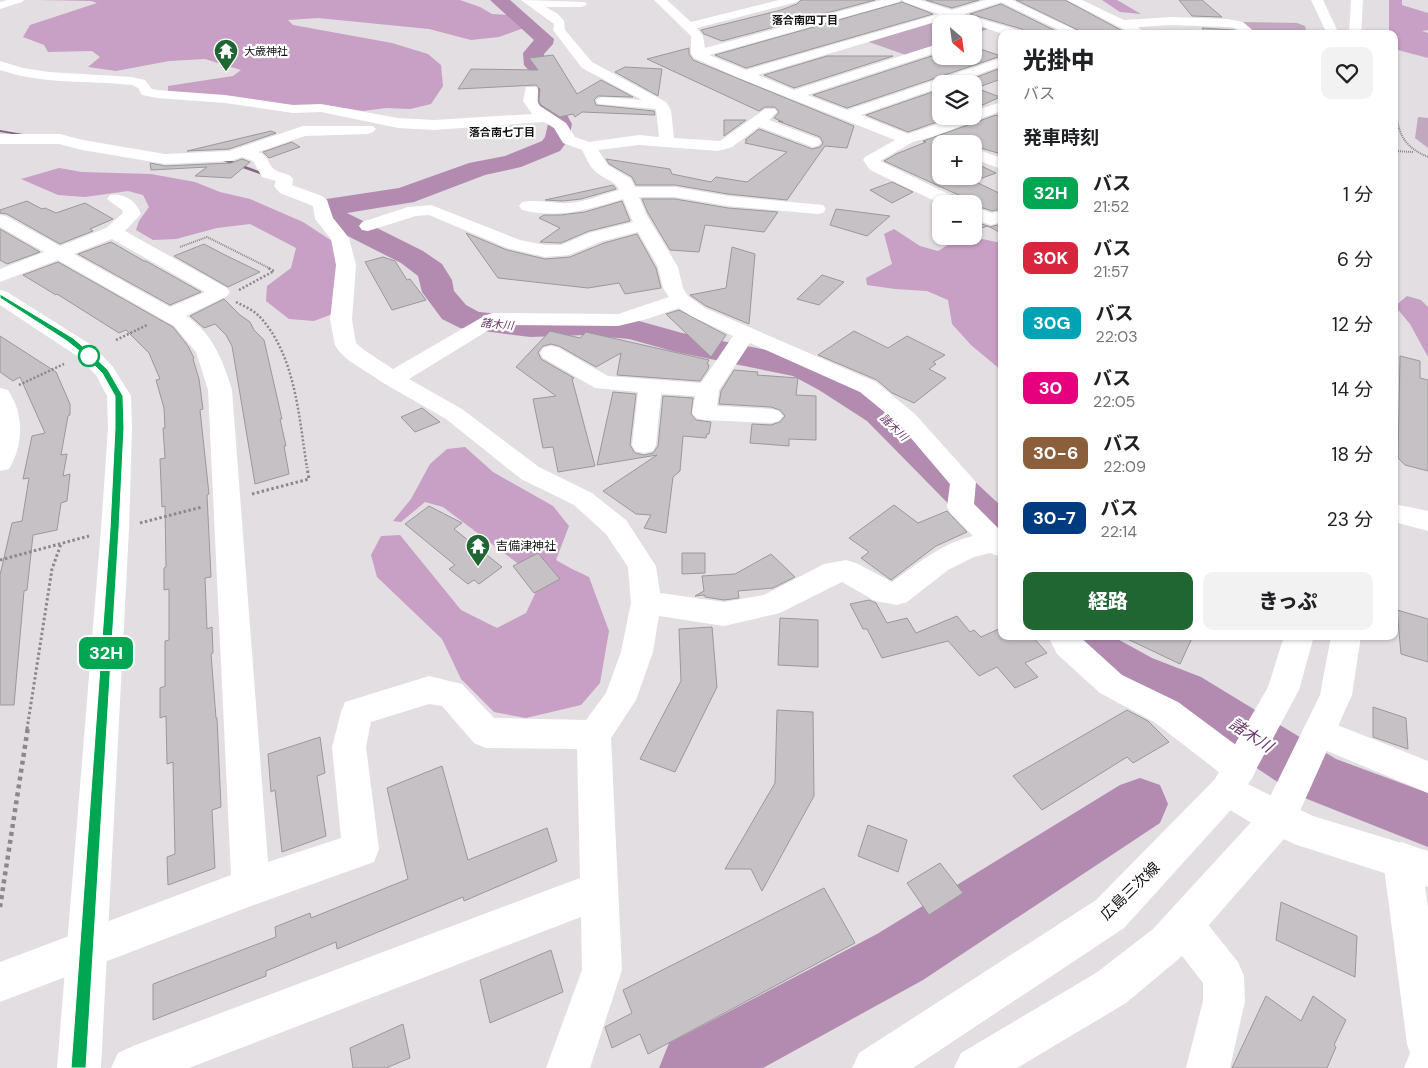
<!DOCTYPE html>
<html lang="ja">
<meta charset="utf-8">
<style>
body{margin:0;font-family:"DM Sans","Noto Sans JP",sans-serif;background:#f2f2f2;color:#202124;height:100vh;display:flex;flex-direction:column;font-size:19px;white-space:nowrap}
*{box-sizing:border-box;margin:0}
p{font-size:16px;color:#757577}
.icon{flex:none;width:28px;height:28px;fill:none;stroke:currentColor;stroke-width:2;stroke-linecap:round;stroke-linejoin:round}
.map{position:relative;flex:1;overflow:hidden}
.panel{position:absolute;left:998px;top:30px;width:400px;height:610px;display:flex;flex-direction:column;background:#fff;border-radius:10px;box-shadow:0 1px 4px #0004}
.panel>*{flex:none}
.badge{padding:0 10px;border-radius:8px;font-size:18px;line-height:32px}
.needle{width:32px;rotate:151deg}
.tools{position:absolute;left:932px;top:15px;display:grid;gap:10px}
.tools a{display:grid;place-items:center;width:50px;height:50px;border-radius:10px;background:#fff;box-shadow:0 1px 4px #0004;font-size:25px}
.map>.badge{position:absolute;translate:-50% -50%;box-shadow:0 0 0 2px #fff}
h2{padding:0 25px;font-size:19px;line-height:45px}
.round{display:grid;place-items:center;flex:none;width:52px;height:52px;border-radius:10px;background:#f2f2f2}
.overview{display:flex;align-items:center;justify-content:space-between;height:85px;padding:0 25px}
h1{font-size:24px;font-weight:800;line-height:38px}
.action{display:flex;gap:10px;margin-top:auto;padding:10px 25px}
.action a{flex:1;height:58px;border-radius:10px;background:#1f6633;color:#fff;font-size:20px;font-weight:800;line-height:58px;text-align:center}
.action a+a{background:#f2f2f2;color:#202124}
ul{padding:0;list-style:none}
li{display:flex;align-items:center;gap:15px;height:65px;padding:0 25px}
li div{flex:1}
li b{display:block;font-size:19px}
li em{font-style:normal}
li .badge{min-width:55px;font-weight:700;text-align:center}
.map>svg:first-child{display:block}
.green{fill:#c1a8bf}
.forest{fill:#c89fc5}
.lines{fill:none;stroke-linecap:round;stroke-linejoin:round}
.stream{fill:#836681;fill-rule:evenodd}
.river{fill:#b38bb0;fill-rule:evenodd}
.building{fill:#c5c1c4;stroke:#9b989b}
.path-far4{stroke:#8b888b;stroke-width:1;stroke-dasharray:1 1;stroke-linecap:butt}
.path-far3{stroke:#8b888b;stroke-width:2;stroke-dasharray:1 1;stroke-linecap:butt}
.path-far2{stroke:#8b888b;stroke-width:2.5;stroke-dasharray:2 2;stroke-linecap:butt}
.path-far1{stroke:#8b888b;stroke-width:3;stroke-dasharray:2.5 2.5;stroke-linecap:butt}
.path{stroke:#8b888b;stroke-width:4.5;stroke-dasharray:4 4;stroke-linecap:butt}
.street{fill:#fff;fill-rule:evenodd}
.secondary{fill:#fff;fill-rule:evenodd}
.primary{fill:#fff;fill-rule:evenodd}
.line{fill:#00a651;stroke:#fff}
.stop-dot{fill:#fff;stroke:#00a651;stroke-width:2.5}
.labels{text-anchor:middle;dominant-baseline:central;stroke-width:4.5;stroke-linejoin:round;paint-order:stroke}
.far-neighbourhood-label{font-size:11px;font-weight:bold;fill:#121112;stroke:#fff}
.far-poi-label{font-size:11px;fill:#121112;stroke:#fff;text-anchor:start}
.far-water-label{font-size:11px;font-style:italic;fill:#693666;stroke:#fff}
.poi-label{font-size:12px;fill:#121112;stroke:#fff;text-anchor:start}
.near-street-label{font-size:15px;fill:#121112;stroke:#fff}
.near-water-label{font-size:16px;font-style:italic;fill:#693666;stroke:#fff}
</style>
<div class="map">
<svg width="1428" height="1068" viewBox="0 0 1428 1068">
<rect width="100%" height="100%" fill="#e2dee2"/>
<path class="green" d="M948 17H955L986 27 988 29 974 34V24H941V44L906 55 866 41Z
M1240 22 1297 23 1305 26 1307 34H1256Z
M1418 117 1428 118V148L1415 138Z"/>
<path class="forest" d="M40 0H460L480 7 492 14 527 16 534 21 524 28 499 37 471 40 429 29 318 18 288 20 293 25 392 43 428 54 441 65 443 86 431 104 410 109 386 108 363 111 325 105 297 106 168 92V86L233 76 241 70 205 59 169 61 116 71 88 67 100 57 92 51 48 52 44 45 23 37 30 25 97 3 91 1Z
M1102 0H1117L1141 14 1120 12Z
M1389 0H1402V5L1428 13V30L1422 31 1428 33V58L1394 49V34H1389Z
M59 168 82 172 151 174 195 182 220 192 250 199 303 222 332 241 341 271 335 313 314 321 289 319 266 301 267 286 291 268 296 248 250 224 217 228 176 239 153 240 136 230 139 221 149 207 143 195 128 191 85 197 58 195 21 179Z
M894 229 920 246 938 251 958 239 973 237 1001 243V370L971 345 952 324 948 300 927 291 895 289 867 285 866 278 892 264 884 234Z
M1407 296 1421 300 1428 307V357L1410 324 1395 306Z
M465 447 493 472 553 506 569 526 556 560 572 569 589 577 609 631 600 683 581 705 526 718 494 712 461 679 442 639 377 577 371 555 381 536 400 535 461 610 497 628 526 613 541 581 443 507 425 502 401 522 393 521 411 499 430 464 447 449Z"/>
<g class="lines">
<path class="stream" d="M0 130 23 134 25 135 23 136 0 132Z
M220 158H224L269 175 265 176 220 160Z"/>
<path class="river" d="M490 0H510L554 39 553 44 544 54 545 63 560 80 562 106 572 124 569 139 560 151 521 167 485 175 414 202 347 213 423 251 442 264 452 280 454 291 466 305 479 312 530 317 586 315 632 319 682 333 817 360 845 374 893 405 1001 506V547L986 542 867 421 819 390 793 376 676 352 629 339 586 335 530 337 460 328 442 319 422 292 418 276 401 263 324 224 316 206 320 200 399 188 469 163 505 156 542 141 545 137 548 124 538 106V81L524 65 523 53 534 40Z
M1060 636H1112L1152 658 1201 677 1336 759 1428 793V847L1297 795 1165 707 1116 688 1080 667Z
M1140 778 1160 785 1168 804 1160 823 923 980 763 1068H659L669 1043 877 934 1120 785Z"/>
</g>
<path class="building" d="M801 0H875L722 41 704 34 701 30 781 10 797 4Z
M926 0H979L952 8Z
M1016 0H1065L1128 34H1086Z
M1179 0H1202L1222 17 1192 16Z
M902 2 933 14 746 68 715 55Z
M1001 4 1062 34H1026L1022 29 970 14Z
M1202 28 1234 30 1240 34H1207Z
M974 47 1001 56 847 108 813 95 941 53V56H974Z
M689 48V54L693 60 854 126 847 148 825 146 787 200 728 194 675 185H636L632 177 609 164 606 159 670 169 672 174 711 182 716 177 747 182 787 152 745 143 747 140H745L759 129 812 149 820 147 823 143 820 137 778 121 783 122 774 118 779 112 775 107H765L759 111 647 59Z
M553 55 577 94 601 80 633 97 598 96 594 100 596 105 654 111 655 115 582 112 575 117 573 114 560 117 541 105 539 101 540 89 536 85 458 89 471 69 538 70 529 58Z
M827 56H893L794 88 764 75Z
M625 67 662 69 658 96 615 72Z
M1001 68V79L976 88 1000 97 974 109V84H958Z
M941 89V116H954L908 132 866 115Z
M996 115 1001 117V154L974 146V144H941V176H974V161L980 163 977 164 996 173 974 181 1001 194V209L992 211 974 205V202L884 161 896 154 926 142 923 141Z
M724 120H746L724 136Z
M271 131 276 133 229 149 187 151Z
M292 142 300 147 269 158 263 152Z
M242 159 250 162 231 178 195 176 207 167 151 170 150 163 165 166 231 163Z
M892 182 913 192 892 203 870 190Z
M613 185 616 189 581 199 563 201 545 200Z
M642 199H675L728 208 778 212 764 232 705 225 699 252 670 250 648 213Z
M27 201 42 209 45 208 56 213 85 203 113 219 90 229 93 231 60 244 7 214 0 213V210Z
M622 201 630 221 589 231 561 243 540 242 560 228 539 218 544 215H561L585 212Z
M836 209 890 216 867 236 830 225Z
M974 221 990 227 1001 224V233L988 226 974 230Z
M0 229 40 252 7 264 0 260Z
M466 233 507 250 545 259 570 257 604 243 637 234 656 268 661 288 625 294 619 283 588 288 498 278Z
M111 242 144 261H146L201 292 170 305 78 254Z
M204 244 223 254 260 272 228 287 174 256Z
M732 247 755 254 749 324 706 306 690 295 726 288Z
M383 257 395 261 407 280 410 279 426 300 392 310 365 262Z
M58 262 173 327 188 346 194 358 193 359 199 379 203 409 200 410 209 494 207 495 211 577 205 578 207 629 212 627 213 653 211 654 216 718H217L221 807 212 810 215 868 168 885 167 857 175 854 173 762 167 764 166 716 160 718V688L165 686V641L169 640V589L164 590V568L166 567 165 506 162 507 160 459 165 458 163 428H165L164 408 156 380 160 379 149 353 126 330 119 333 57 294 56 295 23 275Z
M822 275 844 282 819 305 797 299Z
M224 299 240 315 250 322 254 330 264 340 282 419H280L286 446H284L289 474 255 484 232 346 226 335 215 324 204 328 190 316Z
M679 310 726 335 711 357 666 314Z
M550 331 580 338 586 332 709 360 707 364 709 365 708 369 700 381 617 375 621 353 596 367 559 346 551 344 543 346 538 352 541 359 574 378 572 379 595 466 558 472 553 447 543 448 533 399 556 396 516 367Z
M854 331 888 348 907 336 945 355 933 362 936 364 929 369 946 378 914 403 892 393 877 380 818 355Z
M0 336 56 372 70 404V415L68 416 61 455 67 454 63 476 70 474 67 501 61 503 57 530 33 535 27 590 24 591 14 705H0V575L12 523 22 521 29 478 23 479 32 436 45 433 20 377 13 381 0 372Z
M1400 356 1420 361V378L1428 380V471L1405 465 1398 458Z
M734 370 758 372 757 375 798 378 796 395 816 396V440L789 439V446L750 443 752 424 771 425 780 422 785 416 780 410 771 407 719 404 721 391Z
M613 392 636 394 630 445 635 453 644 455 653 453 658 446 663 396 693 398 691 414 696 420 711 422 709 434H707L706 438 683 436 680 471 673 477 666 533 644 528 651 515 636 514 603 491 657 455 597 465Z
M422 408 440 422 415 432 401 417Z
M894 505 918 523 947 511 967 532 936 546 891 580 861 558 869 552 849 538Z
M429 506 462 523 454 529 502 567 479 584 474 580 468 584 449 569 455 565 405 524Z
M538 553 560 579 534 593 513 566Z
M682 553H705V573L682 574Z
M771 554 795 577 773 588 738 591 739 598 724 600 705 597V595L695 596 704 591 702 576 735 574Z
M869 600 876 603 887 623 907 618 916 633 957 616 970 632 974 630 981 637 1001 628V636H1032L1047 653 1025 663 1038 677 1015 688 997 667 979 676 948 641 882 658 867 629H863L850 604Z
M1397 610 1428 619V662L1401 654Z
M780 618 818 620V667L778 665Z
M712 627 717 687 675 772 640 759 681 681 679 629Z
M1121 636H1193L1180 664Z
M1373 707 1406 718 1408 749 1373 737Z
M777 710 813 712 814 796 762 891 751 869H725L775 783Z
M1127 710 1148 721 1169 742 1133 763 1127 757 1042 810 1013 776Z
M320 737 325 773 317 776 326 836 282 852 275 790 271 792 268 754Z
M442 766 468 860 547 828 557 861 464 901 463 897 337 949 336 942 266 971V976L153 1020V984L276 937 275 927 310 913 311 918 408 879 387 788Z
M868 825 907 840 898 872 858 856Z
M940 863 963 893 929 915 907 883Z
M824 888 855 943 648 1054 640 1034 612 1048 605 1027 632 1013 623 990Z
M1281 902 1357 936 1355 977 1276 940Z
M551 950 563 992 490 1023 480 980Z
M1266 996 1301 1021 1313 996 1346 1020 1334 1045 1336 1047 1327 1068H1232Z
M403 1024 410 1058 386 1068H353L350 1048Z"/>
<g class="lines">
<path class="path-far4" d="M1394 107 1396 117"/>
<path class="path-far3" d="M1396 116C1400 138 1407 148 1428 157
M1394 151 1413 152
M180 247 207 237 271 269"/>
<path class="path-far2" d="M239 290 274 271 268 268
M236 302C244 306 253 310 259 316 296 355 299 419 307 468
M116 340 147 325
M19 385 64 364"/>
<path class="path-far1" d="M252 494 309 479 307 467
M140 523 202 507
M0 560 89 536
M27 729 52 569 61 544"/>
<path class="path" d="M0 907 28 727"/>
<path class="street" d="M7 0H24L22 2 0 9V2Z
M521 0 585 2 587 4 585 6 581 7H546L558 14 564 21 565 30 592 62 666 102 671 110 674 138 720 141 765 109H775L777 112 769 120 819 139 821 142 819 145 813 147 759 127 732 147 718 151 639 145 598 150 608 165 631 179 635 187H675L728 196 823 205 826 209 823 213 817 214 728 206 675 197H639L646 214 678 267 683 288 688 296 705 308 876 382 915 414 976 482 974 504 1001 531V557L990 553 974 557 948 570 907 602 897 605 875 601 842 582 780 613 724 626 659 616 653 652 636 700 611 738 622 970 590 1068H546L582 970 581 917 189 1068H111L118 1053 133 1046 580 878 577 749 486 748 474 743 442 706 429 704 371 722 366 747 379 849 374 862 251 906 0 1002V962L231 875 208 390 196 352 174 326 58 260 0 282V269L44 252 0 227V215L6 216 60 246 106 228 123 213 122 210 107 199 110 195C123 192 137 201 141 214L125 231 227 288 230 292 227 296 186 316C212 332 224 362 232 390L268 862 341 838 332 747 341 712 345 702 429 676 462 684 494 718 586 720 606 693 621 652 631 603 628 567 606 534 574 505 521 479 446 419 385 384 348 360 338 350 335 345 330 320 336 265 331 239 315 219 313 206 280 193 274 186 276 181 262 177 253 161 242 157 231 161 165 164 82 150 59 144H0V134H60L83 140 165 154 229 151 303 126H373L376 129 373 132 368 134 305 136 258 152C270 156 267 164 275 170 281 174 289 172 293 179L292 185 322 196 327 200 333 218 349 238 356 265 352 320 356 343 364 350 393 369 486 315 493 313 618 314 669 297 663 288 658 267 638 232 603 241 569 255 545 257 507 248 429 215 416 216 368 231 362 230 359 226 362 222 408 207 431 205 520 240 545 245H561L589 233 633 222 623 199C587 210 559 219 522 210L519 206 522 202C537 199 554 204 569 203 586 202 603 194 619 190 616 181 604 179 597 173 590 167 586 158 582 150L563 143 554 128 544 122 434 130 398 128 321 112 293 113 225 103 157 98 142 95 138 88 132 85C87 80 43 85 0 70V61L23 68 49 72 132 77 145 80 152 89 157 90 225 95 293 105 321 104 398 118 434 120 532 114 523 101 526 87H536L538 90 537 101 540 106 566 123 575 137 589 142 639 135 659 137 656 109 598 104 596 101 598 98 603 97 642 100 582 68 553 30 554 24ZM112 239 205 292 170 307 74 254ZM679 308 691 316 733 336 701 383 608 376 559 348 551 346 543 348 540 353 543 358 595 388 638 392 632 445 635 451 644 453 653 451 656 445 661 394 695 396 692 413 696 418 704 420 771 423 779 421 783 416 779 411 771 409 717 406 719 390 750 343 860 392 899 424 950 484 947 507 951 514 973 536C942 543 917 564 892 582L856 563 846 560 824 564 764 595 724 602 660 593 656 566 626 520 592 493 539 467 462 409 409 379 497 325 618 326 647 319Z
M654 0H667L691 22 779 0H799L797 2 697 28 703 36 705 48 882 0H901L899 2 709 55 746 70 939 14 904 2 902 0H920L952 10 986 0H1004L1002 2 964 14 1021 31 1023 34H1003L952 17 758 75 794 90 941 43V51L807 95 847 110 1001 58V66L952 84H941V87L861 115 908 134 960 116H974V111L1001 102V111L932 137 913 142 880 161 961 200 964 204H941L870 170 863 160 865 157 895 140 739 78 694 58 691 53V36Z
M1067 0H1082L1124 20 1172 17 1228 19 1243 22 1257 34H1243L1235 28 1228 27 1172 25 1138 27 1143 31 1141 34H1133Z
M974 148 1001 158V169L974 159Z
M974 207 992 213 1001 211V222L991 225 974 219Z
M0 388 8 390C24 413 24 445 9 469L0 471Z
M1048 636H1079L1122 675 1178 702 1252 757 1257 768 1252 779 1240 784 1228 779 1154 722 1100 693 1057 654Z
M1320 718 1428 761V793L1308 743 1303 733 1308 723Z
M1402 842 1415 847 1421 860 1428 907V1068H1404L1410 1053 1407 1044 1383 860 1389 847Z
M1183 905 1197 911 1238 962 1244 976 1245 1001 1230 1068H1186L1203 1001V983L1169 939 1163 925 1169 911Z"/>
<path class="secondary" d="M997 0H1012L1084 34H1067Z
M1311 0H1323L1339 34H1327Z
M0 290 7 292 93 346 113 367 131 396 132 428 129 529 101 1068H57L101 529 108 428 107 396 96 375 77 356 0 305Z
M1394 504 1428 511V531L1394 522Z
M1227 774 1313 816 1428 851V887L1297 845 1265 831 1215 801 1209 790 1215 779Z"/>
<path class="primary" d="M1351 0H1363L1361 34H1349Z
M1284 636H1314L1299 690 1239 801 1124 928 913 1068H852L859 1053 1096 900 1215 779 1268 687Z
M1331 636H1361L1352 695 1291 831 1181 957 1126 1003 1017 1068H954L961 1053 1096 973 1153 929 1265 807 1320 695Z"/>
</g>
<path class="line" d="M0 294 73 338 87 350 108 370 123 396 124 428 119 529 86 1068H71L110 529 115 428V396L102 373 82 353 67 341 0 298Z"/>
<defs>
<symbol id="temple-pin" viewBox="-11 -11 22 30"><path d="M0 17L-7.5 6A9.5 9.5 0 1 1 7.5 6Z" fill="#1f6633" stroke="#fff"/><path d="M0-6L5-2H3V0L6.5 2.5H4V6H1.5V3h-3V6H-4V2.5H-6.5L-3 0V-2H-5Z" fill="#fff"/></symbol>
</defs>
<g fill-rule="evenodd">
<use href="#temple-pin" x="212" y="37" width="28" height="38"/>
<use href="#temple-pin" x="464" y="532" width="28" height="38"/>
</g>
<circle class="stop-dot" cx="89" cy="356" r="10"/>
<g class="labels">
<g class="far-neighbourhood-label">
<text x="805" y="20">落合南四丁目</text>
<text x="502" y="132">落合南七丁目</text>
</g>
<g class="far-poi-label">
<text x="244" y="51">大歳神社</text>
</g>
<g class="far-water-label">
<text transform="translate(497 324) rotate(6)">諸木川</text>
<text transform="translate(894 427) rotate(44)">諸木川</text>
</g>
<g class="poi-label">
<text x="496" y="546">吉備津神社</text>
</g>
<g class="near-street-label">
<text transform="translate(1130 891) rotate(-44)">広島三次線</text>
</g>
<g class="near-water-label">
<text transform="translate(1251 735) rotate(33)">諸木川</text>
</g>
</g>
</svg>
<div class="tools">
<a><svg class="needle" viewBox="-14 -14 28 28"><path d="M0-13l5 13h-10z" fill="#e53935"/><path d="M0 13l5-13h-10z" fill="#757577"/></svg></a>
<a><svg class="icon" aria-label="layers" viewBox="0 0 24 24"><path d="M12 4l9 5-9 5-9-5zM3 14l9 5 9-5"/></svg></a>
<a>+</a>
<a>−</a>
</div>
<b class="badge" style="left:106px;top:653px;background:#00a651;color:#fff">32H</b>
<section class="panel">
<div class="overview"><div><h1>光掛中</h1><p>バス</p></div><a class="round"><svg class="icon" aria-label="heart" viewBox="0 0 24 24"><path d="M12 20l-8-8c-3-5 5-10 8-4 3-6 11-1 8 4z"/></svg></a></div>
<h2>発車時刻</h2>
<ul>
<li><span class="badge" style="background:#00a651;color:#fff">32H</span><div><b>バス</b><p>21:52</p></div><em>1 分</em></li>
<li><span class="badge" style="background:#d7263d;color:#fff">30K</span><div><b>バス</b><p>21:57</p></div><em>6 分</em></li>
<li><span class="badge" style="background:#00a3b4;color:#fff">30G</span><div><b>バス</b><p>22:03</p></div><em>12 分</em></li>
<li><span class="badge" style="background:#e6007e;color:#fff">30</span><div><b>バス</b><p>22:05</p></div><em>14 分</em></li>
<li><span class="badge" style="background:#8b5e3c;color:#fff">30-6</span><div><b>バス</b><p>22:09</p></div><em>18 分</em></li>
<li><span class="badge" style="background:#003b80;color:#fff">30-7</span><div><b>バス</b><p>22:14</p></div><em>23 分</em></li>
</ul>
<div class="action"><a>経路</a><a>きっぷ</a></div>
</section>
</div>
